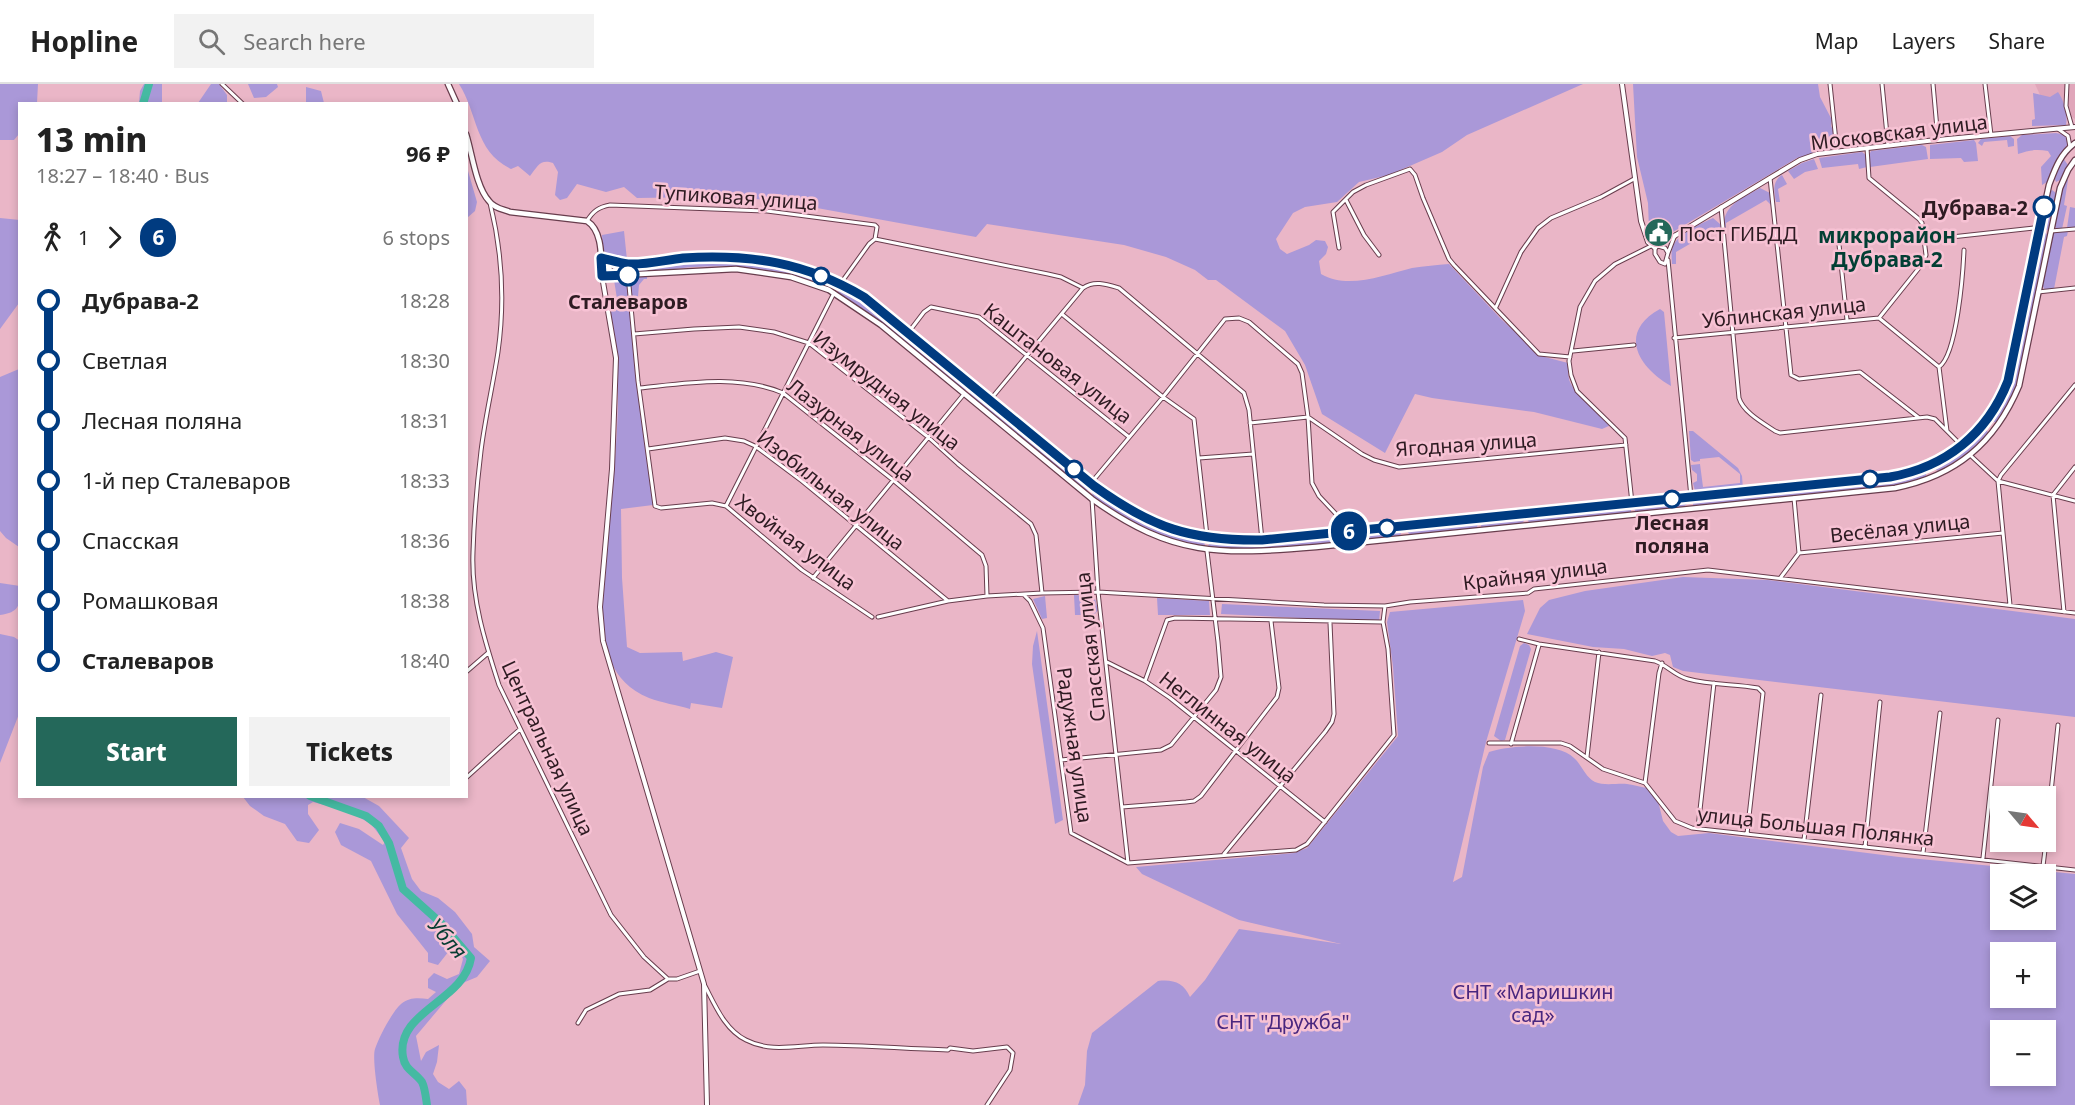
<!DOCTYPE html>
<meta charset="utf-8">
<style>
body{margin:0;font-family:"Noto Sans",sans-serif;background:#f2f2f2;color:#222;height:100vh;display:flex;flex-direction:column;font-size:22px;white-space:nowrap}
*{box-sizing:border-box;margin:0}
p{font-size:20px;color:#767676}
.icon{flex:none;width:33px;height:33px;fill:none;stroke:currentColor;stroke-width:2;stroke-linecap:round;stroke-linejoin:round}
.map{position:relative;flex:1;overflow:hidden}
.side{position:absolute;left:18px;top:18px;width:450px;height:696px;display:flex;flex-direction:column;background:#fff;border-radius:0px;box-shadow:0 3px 9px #0003}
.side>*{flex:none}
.badge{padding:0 12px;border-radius:20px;font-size:21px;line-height:39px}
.needle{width:39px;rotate:119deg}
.controls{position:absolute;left:1990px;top:702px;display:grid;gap:12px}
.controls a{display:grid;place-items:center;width:66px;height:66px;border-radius:0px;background:#fff;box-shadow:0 3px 9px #0003;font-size:30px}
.map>.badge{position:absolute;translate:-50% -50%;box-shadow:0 0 0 3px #fff}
.legs{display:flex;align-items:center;gap:9px;height:66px;padding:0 18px;font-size:20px}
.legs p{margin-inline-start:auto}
.overview{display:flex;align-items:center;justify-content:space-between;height:102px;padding:0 18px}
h1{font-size:33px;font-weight:800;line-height:45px}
.primary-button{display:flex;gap:12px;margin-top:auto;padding:12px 18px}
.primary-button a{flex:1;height:69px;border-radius:0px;background:#24685a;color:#fff;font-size:24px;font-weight:800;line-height:69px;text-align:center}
.primary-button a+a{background:#f2f2f2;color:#222}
ul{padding:0 18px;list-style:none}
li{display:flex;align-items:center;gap:21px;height:60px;font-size:22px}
li i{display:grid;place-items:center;width:9px;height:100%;margin:0 8px;background:currentColor}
li i::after{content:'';width:15px;height:15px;margin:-8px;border:4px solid;border-radius:50%;background:#fff}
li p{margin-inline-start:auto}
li:first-child i{background:linear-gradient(#0000 50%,currentColor 0)}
li:last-child i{background:linear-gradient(currentColor 50%,#0000 0)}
header{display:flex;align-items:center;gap:36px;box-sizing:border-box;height:84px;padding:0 30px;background:#fff;border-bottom:2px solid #e0e0e0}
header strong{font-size:28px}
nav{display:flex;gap:33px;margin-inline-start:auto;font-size:21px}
.search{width:420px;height:54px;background:#f2f2f2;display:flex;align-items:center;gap:15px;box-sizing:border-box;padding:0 21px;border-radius:0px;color:#767676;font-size:22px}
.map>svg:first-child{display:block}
.built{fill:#e0a6ba}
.green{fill:#aa98d8;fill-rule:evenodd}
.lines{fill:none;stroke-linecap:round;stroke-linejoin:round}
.river{stroke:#45baa2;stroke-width:8}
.minor-casing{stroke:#683d4d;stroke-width:5}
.tertiary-casing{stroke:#683d4d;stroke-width:6}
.secondary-casing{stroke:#683d4d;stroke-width:7}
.minor{stroke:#fff;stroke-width:3}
.tertiary{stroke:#fff;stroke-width:4}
.secondary{stroke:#fff;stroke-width:4.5}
.line-1-casing{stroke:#fff;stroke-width:14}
.line-1{stroke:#003b80;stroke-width:9}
.stop-1-dot{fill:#fff;stroke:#003b80;stroke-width:3}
.labels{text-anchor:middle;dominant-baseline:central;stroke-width:5;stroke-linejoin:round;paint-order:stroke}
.street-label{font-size:20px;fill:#2e1b22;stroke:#f7c2d4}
.stop-label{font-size:20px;font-weight:bold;fill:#2e1b22;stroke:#f7c2d4}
.poi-label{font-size:20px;fill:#2e1b22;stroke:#f7c2d4;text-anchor:start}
.park-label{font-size:20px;fill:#49277f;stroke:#f7c2d4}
.neighbourhood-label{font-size:21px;font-weight:bold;fill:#023f34;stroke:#f7c2d4}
.water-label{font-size:21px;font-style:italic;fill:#073d33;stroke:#f7c2d4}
</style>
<header>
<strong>Hopline</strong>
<div class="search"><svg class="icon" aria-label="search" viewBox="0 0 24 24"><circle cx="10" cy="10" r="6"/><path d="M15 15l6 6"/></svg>Search here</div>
<nav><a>Map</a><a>Layers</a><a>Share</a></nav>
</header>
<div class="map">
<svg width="2075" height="1021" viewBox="0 0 2075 1021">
<rect width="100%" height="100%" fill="#eab6c7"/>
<path class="built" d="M2035 0H2075V35L2041 13Z"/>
<path class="green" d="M0 0H38L37 19 20 20 19 50 14 56H0Z
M144 0H162V19H139L140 7Z
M211 0H219L227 11V19H198Z
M248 0H277L278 3 266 13 254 14Z
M459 0H1583L1467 51 1442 68 1389 91 1359 98 1337 118 1305 123 1293 129 1276 155 1280 165 1287 170 1309 161 1316 156 1325 157 1328 163 1326 170 1319 177 1321 190C1348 206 1384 191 1412 184 1424 182 1437 181 1449 180L1501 235 1541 272 1568 279C1568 285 1568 293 1570 298 1577 314 1599 328 1611 341L1602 345 1534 328 1432 314 1415 310 1385 369 1322 330 1305 281 1285 247 1216 196H1208L1195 186 1166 173 1124 161 987 140 976 153 773 116 703 113 637 114 624 103 606 108 577 100 567 114 560 116 555 111 558 88 553 79C540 75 538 82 530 92L518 82 511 85C474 67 478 29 459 0Z
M1633 0H1818L1820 13 1832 36 1831 42 1833 46 1835 60 1830 65 1797 74 1656 158 1655 157 1663 149 1659 143 1649 145 1648 119 1637 73Z
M306 3 321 7 324 19H306Z
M2058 8C2064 16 2068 31 2066 41L2032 42V36L2035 35 2033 9 2050 13Z
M2056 49 2065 51 2068 56 2067 61 2054 80 2047 98 2042 101 2041 83 2051 72 2048 67C2037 65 2029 66 2018 70L2017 55 2022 51Z
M2010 52 2014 55V62L2008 63 2007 56 1984 58 1982 62 1978 59 1981 55Z
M1974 56 1976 59 1978 77 1964 78 1961 74 1930 75V61Z
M1922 61 1926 63 1928 75 1870 83 1869 71 1871 67Z
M1862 68 1866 71 1867 83 1859 85 1858 80 1822 84 1819 74Z
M2063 74 2068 81 2060 96 2056 98 2054 93Z
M1814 75 1818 85 1805 88 1794 95 1788 87 1802 79Z
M466 80 477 118 475 127 467 134Z
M1782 91 1787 100 1778 105 1780 118H1776C1774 108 1772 97 1782 91Z
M2067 95 2068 96 2064 121 2067 122 2062 145H2056L2055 142 2063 102Z
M1760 104 1770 109 1772 122 1766 116 1726 139V144H1724C1722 121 1743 114 1760 104Z
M2052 106 2056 109 2049 145 2047 146 2043 143 2050 108Z
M2070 123 2075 124V144H2067Z
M0 134 20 136 19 219 0 245Z
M1713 134 1720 140 1721 145 1719 143 1676 168V180H1672C1672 176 1671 170 1672 166 1674 151 1700 140 1713 134Z
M624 147 627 176 612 173 603 166 602 151Z
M2068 147 2067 152 2064 153 2054 205 2045 206 2042 201 2053 149Z
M2043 148 2046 149 2047 151 2017 300 2004 328 1997 339 1992 337 2012 291 2041 151Z
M711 175C746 176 778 178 811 190 820 193 830 196 837 202L833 206C785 187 745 180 693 183 673 184 648 192 629 187L628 183 631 182Z
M647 192V195H644L639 201 637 224 632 223 629 196 632 193Z
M623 193 627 197 653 421 621 425 622 494 627 563 640 569 682 568 683 577 716 568 733 573 722 624 691 619 690 625C677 621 662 619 649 614 606 596 602 557 603 516 606 490 607 464 609 438 616 367 625 293 609 223L618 221 614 196 617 193Z
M839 203 868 219 967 300 968 303 966 306H962L886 243 838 209Z
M1660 225 1664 228 1671 302C1637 283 1618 248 1660 225Z
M19 285H20L19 463 6 454 0 447V293Z
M971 306H974L1091 402 1088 406 1086 407 969 311Z
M1985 345 1988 348V351L1967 370 1940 387 1936 386 1935 383Z
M1689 347H1693L1738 384 1742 392 1743 405 1702 409 1695 407 1693 399 1697 397V390L1692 386 1691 381 1700 380 1703 403 1740 399V390L1719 373 1700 375V377L1694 378 1691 376Z
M1923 388H1926V392L1924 394 1897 401 1697 422 1693 421V417L1696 415 1893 394Z
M1097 406C1131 431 1161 445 1203 455L1205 461C1175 466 1117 431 1093 413L1092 409Z
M1683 416 1687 420 1683 423 1637 428 1635 427 1634 423 1637 420Z
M1627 421 1631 425V428L1627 429 1530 439 1528 437 1530 431Z
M1520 432 1524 434V437L1521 440 1481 443 1482 436Z
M1476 436 1478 438 1477 444 1410 451 1406 446 1409 443Z
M1399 444 1402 446 1400 452 1283 464 1242 466 1208 462 1211 457 1261 459Z
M1683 493 1768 496 2075 535V633L1683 587 1673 583 1670 571 1665 569 1652 572 1624 565 1593 563 1527 550 1540 524 1549 516 1585 507Z
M0 499 20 502C20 520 21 528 0 531Z
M1074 511 1092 512 1095 515 1098 526 1094 531H1075Z
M1045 512 1047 534 1042 535 1033 515Z
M1157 514 1209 517 1210 531H1158Z
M1523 516 1525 527 1486 658 1453 798 1462 793 1483 683 1489 668C1510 661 1558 658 1574 674 1582 681 1585 693 1595 698 1604 702 1618 699 1627 700 1635 701 1642 703 1650 705L1658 717 1663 737 1671 748 1678 752 1709 749 1899 773 2075 790V1021H1078L1085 1001 1087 967 1092 949 1158 897C1173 895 1184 899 1190 913L1205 896 1239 845 1341 860 1239 836 1142 790 1136 783 1294 769 1307 764 1398 652 1393 583 1387 538 1390 528ZM2001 790H2046V836H2001ZM2001 868H2046V914H2001ZM2001 946H2046V992H2001Z
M1222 520 1380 527 1379 538 1221 530Z
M1037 547 1063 736 1055 740 1032 580 1033 562Z
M0 550 14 553 20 557 19 630 0 679Z
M1524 559 1529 561 1531 565 1505 656 1501 657 1494 652 1520 562Z
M243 713H363L379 722 409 754 401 764 412 795 421 807 438 814 455 828 472 850 474 863 490 877 477 893 465 898 448 914 416 952 421 977 426 968 439 961 437 978 433 990 438 998 449 1005 459 997 466 1006 467 1021H380C378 1011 372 974 375 965 379 953 392 928 401 920 409 913 419 914 428 915L436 908 428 904V895L434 889 447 895 459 890 463 875 456 859 431 838 440 849 449 867 438 881 428 878V869L397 830 371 777 341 761 335 748 340 739 359 745 383 761 385 758 371 740 348 727 313 718 308 721V730L319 746 309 759 297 757 285 740 264 732 250 722Z"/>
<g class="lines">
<path class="river" d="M143 20 149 0
M310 712 366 732 379 742 389 759 403 805 442 840 471 874C464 918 395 927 403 973 405 986 415 988 422 998 425 1004 426 1014 427 1021"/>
<defs>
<path id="minor" d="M222 0 243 20
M1830 0 1837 67
M1882 0 1888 61
M1933 0 1938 56
M1985 0 1991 51
M2067 0 2066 22 2072 43
M2058 45 2068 52 2070 63
M1867 64 1869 94 1919 135 1922 139 1926 171 1923 179 1879 234
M1770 94 1791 291 1799 295 1860 288 1918 333
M1346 116 1364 151 1379 171
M490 119C502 167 505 218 498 268 493 301 485 334 481 367 477 400 474 435 473 468 471 514 485 558 499 601L611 831 644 873 668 895H677L700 887
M1721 123 1739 314C1743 328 1763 339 1775 347L1780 349 1927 333 1935 335 1947 347
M587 137C593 127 599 123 610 121L767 127 875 141 877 143 875 155
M2051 147 2075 145
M1838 151 1847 236
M875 155 1048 190 1061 193 1083 204C1094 196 1106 200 1119 204L1244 309 1249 326 1262 456
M1924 156 2034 144 2039 145
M1658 162 1665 164 1668 169 1665 180 1660 178 1655 170V164Z
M1339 164 1333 128 1353 108 1366 101 1410 85 1415 91 1423 114 1449 175 1454 181 1539 270 1570 273
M1668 169 1675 151
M1668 176 1691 413
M628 191 638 297 655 422 661 424 712 419 726 422 802 486 872 533
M841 199 869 160 875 155
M2038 208 2075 204
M1496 223 1521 168 1538 144 1551 134 1601 113 1634 95
M1063 231 1163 313 1194 335 1207 452
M908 249 924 228 931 223 979 233 1129 353
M634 250 694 245 739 243 774 248 809 259 928 353 958 380 1031 440 1036 451 1042 509
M1674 254 1879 234 1939 283 1947 347 1961 361
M1573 267 1634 261
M1939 283C1957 271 1963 189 1964 166
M640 304C687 299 738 290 783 309L893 396 982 471 986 482 987 512
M990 316 1083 204
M1250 339 1308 333 1362 370 1374 376 1399 383 1626 361
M648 365 725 354 744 357 755 362 802 397 948 517
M1970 371 1998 397 2075 417
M1199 374 1253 370
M1091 399 1163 313 1225 235 1239 234 1249 238 1298 280 1302 289 1308 333 1312 399 1319 412 1352 447
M1092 415 1098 508 1128 779
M1632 419 1625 354 1577 307 1571 291 1569 277 1580 223 1595 197 1615 180 1651 162
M726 422 834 209
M1799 469 2003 449
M1781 493 1799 469 1794 414
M813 494 964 310
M1025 512 1030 517 1043 544 1071 749 1128 779 1296 766 1307 760 1394 651 1388 565 1383 538 1385 522
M2010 521 1998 397 2001 391 2075 301
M2064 528 2053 411 2075 383
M878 533 948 517 987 512 1042 509 1098 508 1324 521 1385 522 1410 518 1528 509 1534 505 1708 486 2075 529
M1519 555 1539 560 1655 577C1667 581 1675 592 1688 595 1710 601 1735 600 1758 604L1763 609 1747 750
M1107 578 1145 597 1170 614 1325 738
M466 588 488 569
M1145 597 1167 536 1175 534 1382 538
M1489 659H1561L1570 662 1603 685 1645 699 1675 737 1692 744 2075 786
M1511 660 1539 561
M1587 673 1599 568
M1061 676 1161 666 1171 661 1216 606 1221 593 1218 558 1207 467
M466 694 520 645
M1645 699 1659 589 1662 579
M1122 723 1186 718 1194 717 1201 712 1277 613 1279 604 1271 537
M1698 744 1714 599
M1804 756 1821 611
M2046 756 2058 641
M1865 763 1880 618
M1923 769 1940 629
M1224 770 1325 648 1332 638 1334 630 1330 539
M1983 774 1998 636
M2043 782 2046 758
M705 902C715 921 725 946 746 956 771 969 797 961 823 961 865 961 906 965 948 966L950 964 973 967 1007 963 1013 969 1010 986 987 1021
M578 939 586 926 619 910 650 906 668 895"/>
<path id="tertiary" d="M1622 0 1641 137 1648 158 1655 164
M1658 162 1770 94 1800 76 1817 70 1927 57 2075 43
M602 192 616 274 612 385 600 523 603 557 704 900 707 1021"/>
<path id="secondary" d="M448 0 457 20
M466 50C472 69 476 103 489 117 494 124 502 125 510 128L587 137C603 147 601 174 602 192L736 185 791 193 829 206 881 241 1092 415C1173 473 1220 471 1316 463L1895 404C1956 392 1995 359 2019 302L2060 104 2068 86 2075 76
M601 174C609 176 619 179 628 180 646 181 665 176 683 174 752 170 804 177 864 213L1094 402C1151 444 1191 457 1262 456L1890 393C1942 383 1988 351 2007 300 2016 273 2020 242 2025 214 2033 176 2041 139 2049 101 2055 85 2060 70 2075 59
M612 176 609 184 612 191"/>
</defs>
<use href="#minor" class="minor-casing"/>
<use href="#tertiary" class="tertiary-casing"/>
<use href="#secondary" class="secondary-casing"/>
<use href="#minor" class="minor"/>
<use href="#tertiary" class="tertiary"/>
<use href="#secondary" class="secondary"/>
</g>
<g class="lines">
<defs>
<path id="line-1" d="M628 191 602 192 601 174C610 176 619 179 628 180 646 181 665 176 683 174 751 170 805 178 864 213L1094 402C1152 444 1191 457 1262 456L1890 393C1946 383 1987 350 2008 297L2044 123"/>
</defs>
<use href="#line-1" class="line-1-casing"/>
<use href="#line-1" class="line-1"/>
</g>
<defs>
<symbol id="civic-disc" viewBox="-11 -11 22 22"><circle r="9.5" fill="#24685a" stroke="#f7c2d4"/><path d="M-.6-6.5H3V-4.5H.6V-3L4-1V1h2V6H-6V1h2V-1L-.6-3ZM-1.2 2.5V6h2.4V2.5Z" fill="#fff"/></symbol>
</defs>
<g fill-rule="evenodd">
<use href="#civic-disc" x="1642" y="132" width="33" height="33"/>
</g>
<g class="stop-1-dot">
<circle cx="2044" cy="123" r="10"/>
<circle cx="628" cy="191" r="10"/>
<circle cx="821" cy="192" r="8"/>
<circle cx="1074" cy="385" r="8"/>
<circle cx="1870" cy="395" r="8"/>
<circle cx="1672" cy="415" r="8"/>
<circle cx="1387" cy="444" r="8"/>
</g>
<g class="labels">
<g class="street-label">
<text transform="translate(1899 48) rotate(-7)">Московская улица</text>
<text transform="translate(736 113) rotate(4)">Тупиковая улица</text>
<text transform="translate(1784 228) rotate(-6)">Ублинская улица</text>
<text transform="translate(1058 279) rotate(38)">Каштановая улица</text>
<text transform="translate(887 306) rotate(38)">Изумрудная улица</text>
<text transform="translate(851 346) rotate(38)">Лазурная улица</text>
<text transform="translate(1466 360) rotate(-4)">Ягодная улица</text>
<text transform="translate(831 406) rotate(38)">Изобильная улица</text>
<text transform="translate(1900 444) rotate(-6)">Весёлая улица</text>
<text transform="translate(796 458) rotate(37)">Хвойная улица</text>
<text transform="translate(1535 490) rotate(-7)">Крайняя улица</text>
<text transform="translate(1090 563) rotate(-96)">Спасская улица</text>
<text transform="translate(1228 643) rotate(38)">Неглинная улица</text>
<text transform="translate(1075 661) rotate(82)">Радужная улица</text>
<text transform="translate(548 664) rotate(65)">Центральная улица</text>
<text transform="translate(1816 742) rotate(6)">улица Большая Полянка</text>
</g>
<g class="stop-label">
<text x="2028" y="123" text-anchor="end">Дубрава-2</text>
<text x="628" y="217">Сталеваров</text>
<text x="1672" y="438">Лесная<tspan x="1672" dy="23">поляна</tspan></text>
</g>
<g class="poi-label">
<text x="1679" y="149">Пост ГИБДД</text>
</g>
<g class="park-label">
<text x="1533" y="907">СНТ «Маришкин<tspan x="1533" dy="23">сад»</tspan></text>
<text x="1283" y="937">СНТ "Дружба"</text>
</g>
<g class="neighbourhood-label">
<text x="1887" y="151">микрорайон<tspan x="1887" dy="24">Дубрава-2</tspan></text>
</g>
<g class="water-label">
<text transform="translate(448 854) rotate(49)">Убля</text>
</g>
</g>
</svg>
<div class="controls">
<a><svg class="needle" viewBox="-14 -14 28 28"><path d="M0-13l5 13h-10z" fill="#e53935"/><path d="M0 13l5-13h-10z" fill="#767676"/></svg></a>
<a><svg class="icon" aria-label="layers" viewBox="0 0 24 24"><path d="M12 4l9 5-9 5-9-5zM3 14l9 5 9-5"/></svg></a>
<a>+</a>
<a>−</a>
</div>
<b class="badge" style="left:1349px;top:447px;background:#003b80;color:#fff">6</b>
<section class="side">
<div class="overview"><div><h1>13 min</h1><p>18:27 – 18:40 · Bus</p></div><b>96 ₽</b></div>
<div class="legs"><svg class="icon" aria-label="walk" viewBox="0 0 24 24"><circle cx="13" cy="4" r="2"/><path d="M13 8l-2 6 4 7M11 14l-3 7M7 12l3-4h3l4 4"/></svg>1<svg class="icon" aria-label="forward" viewBox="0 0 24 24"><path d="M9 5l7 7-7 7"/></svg><b class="badge" style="background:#003b80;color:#fff">6</b><p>6 stops</p></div>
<ul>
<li><i style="color:#003b80"></i><b>Дубрава-2</b><p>18:28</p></li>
<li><i style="color:#003b80"></i><span>Светлая</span><p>18:30</p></li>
<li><i style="color:#003b80"></i><span>Лесная поляна</span><p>18:31</p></li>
<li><i style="color:#003b80"></i><span>1-й пер Сталеваров</span><p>18:33</p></li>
<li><i style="color:#003b80"></i><span>Спасская</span><p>18:36</p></li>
<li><i style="color:#003b80"></i><span>Ромашковая</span><p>18:38</p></li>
<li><i style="color:#003b80"></i><b>Сталеваров</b><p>18:40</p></li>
</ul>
<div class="primary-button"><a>Start</a><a>Tickets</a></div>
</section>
</div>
